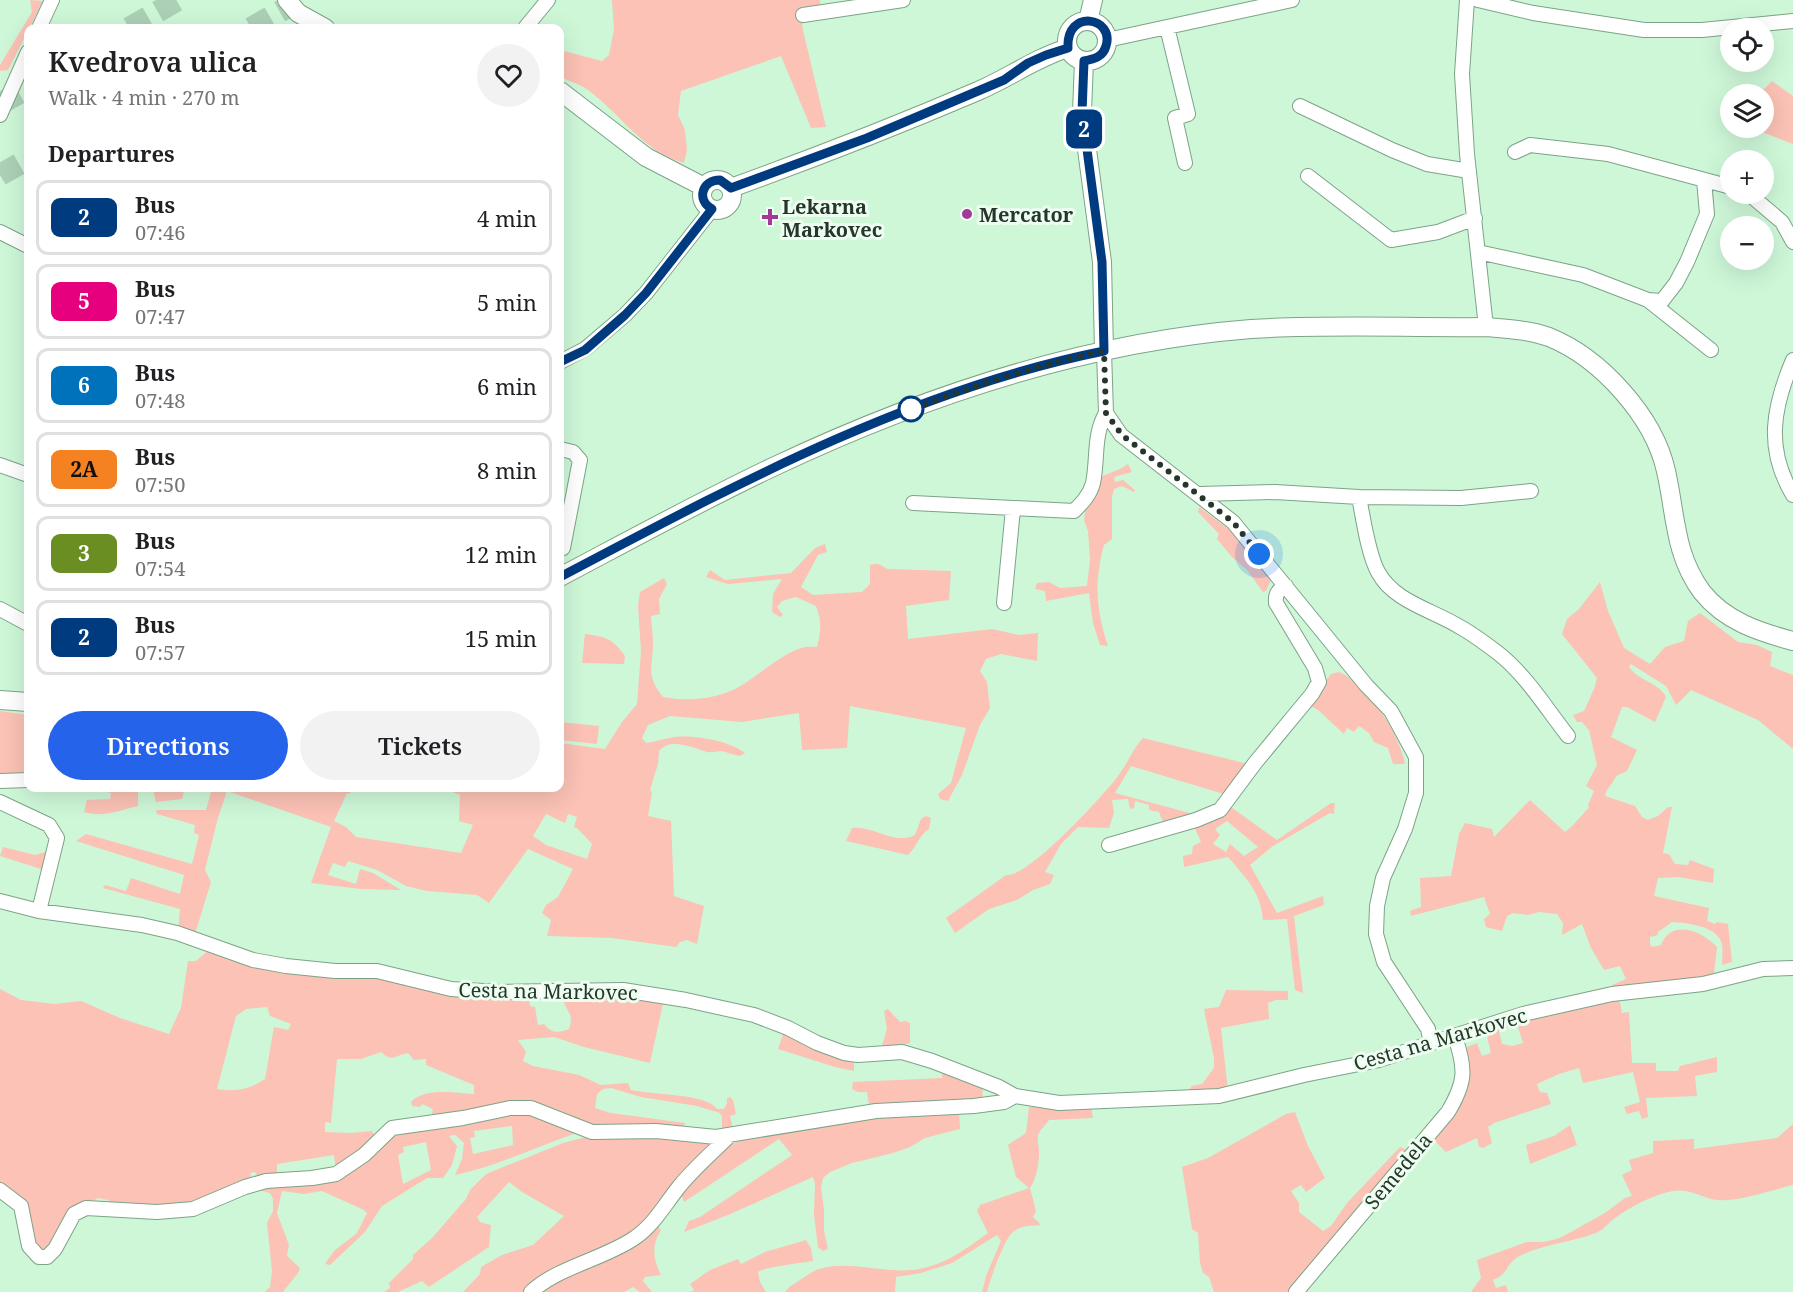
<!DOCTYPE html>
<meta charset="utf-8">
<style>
body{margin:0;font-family:"Noto Serif",serif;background:#f2f2f2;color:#202124;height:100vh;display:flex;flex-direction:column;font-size:22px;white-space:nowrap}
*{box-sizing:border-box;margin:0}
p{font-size:20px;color:#757577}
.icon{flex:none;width:33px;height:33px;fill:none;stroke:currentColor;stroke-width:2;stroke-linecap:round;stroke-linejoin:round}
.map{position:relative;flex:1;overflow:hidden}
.drawer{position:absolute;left:24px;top:24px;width:540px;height:768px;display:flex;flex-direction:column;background:#fff;border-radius:12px;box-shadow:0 6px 24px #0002}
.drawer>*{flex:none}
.badge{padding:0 12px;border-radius:9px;font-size:21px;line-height:39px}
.fabs{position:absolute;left:1720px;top:18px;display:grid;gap:12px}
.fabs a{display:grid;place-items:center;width:54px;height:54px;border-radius:50%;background:#fff;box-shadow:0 6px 24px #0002;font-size:30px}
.you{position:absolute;width:30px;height:30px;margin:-15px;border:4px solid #fff;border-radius:50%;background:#1a73e8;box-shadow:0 0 0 9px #1a73e833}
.map>.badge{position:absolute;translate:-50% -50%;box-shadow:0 0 0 3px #fff}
h2{padding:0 24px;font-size:22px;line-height:54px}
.round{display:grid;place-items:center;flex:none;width:63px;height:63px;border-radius:32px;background:#f2f2f2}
.head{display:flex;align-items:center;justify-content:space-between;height:102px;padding:0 24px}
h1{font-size:28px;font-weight:600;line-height:45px}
.cta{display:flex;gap:12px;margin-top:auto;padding:12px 24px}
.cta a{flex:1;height:69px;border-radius:36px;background:#2563eb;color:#fff;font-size:24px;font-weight:600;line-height:69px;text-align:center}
.cta a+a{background:#f2f2f2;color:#202124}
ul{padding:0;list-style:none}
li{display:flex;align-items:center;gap:18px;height:75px;margin:0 12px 9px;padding:0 12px;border:3px solid #e0e0e0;border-radius:12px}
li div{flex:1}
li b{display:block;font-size:22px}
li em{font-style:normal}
li .badge{min-width:66px;font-weight:700;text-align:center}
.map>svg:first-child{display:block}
.green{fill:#fbc2b5;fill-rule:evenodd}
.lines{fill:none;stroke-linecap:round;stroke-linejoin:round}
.trunk-tunnel{stroke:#acd0b5;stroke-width:22;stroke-dasharray:22 11;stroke-linecap:butt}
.minor-casing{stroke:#7da387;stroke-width:16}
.tertiary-casing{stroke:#7da387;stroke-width:20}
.minor{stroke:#fff;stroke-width:14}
.tertiary{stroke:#fff;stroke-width:18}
.line-casing{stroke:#fff;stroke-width:14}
.line{stroke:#003b80;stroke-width:9}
.walk{stroke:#26362a;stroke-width:6;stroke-dasharray:0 10.8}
.poi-dot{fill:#a43898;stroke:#edfdf0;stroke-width:2}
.stop-dot{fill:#fff;stroke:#003b80;stroke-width:3}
.labels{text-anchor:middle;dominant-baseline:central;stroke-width:6;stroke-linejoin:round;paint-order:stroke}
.poi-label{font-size:20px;font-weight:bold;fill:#26362a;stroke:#edfdf0;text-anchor:start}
.street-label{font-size:20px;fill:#26362a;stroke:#edfdf0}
</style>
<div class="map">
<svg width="1793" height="1292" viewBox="0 0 1793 1292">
<rect width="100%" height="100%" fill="#cef7d8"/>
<path class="green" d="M30 0 43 1 8 70 0 71V65L32 12Z
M612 0H820L821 13 804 20 802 26 826 127 811 128 781 56 681 91 678 115 685 130 687 150 684 163C642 152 619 111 585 88 577 83 567 81 560 76V50L602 61 609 55 614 29Z
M1772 81 1793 96V144L1752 128H1764V94H1759Z
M1128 464 1132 472 1114 477 1115 482 1123 480 1135 490 1134 492 1122 486 1114 489 1112 497V539L1104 545C1094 582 1096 610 1108 646L1100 645 1093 623 1089 593 1046 601 1045 591 1035 589 1037 583 1049 582 1060 588 1087 586 1090 559 1088 531 1084 520 1086 506 1100 477 1120 469Z
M1199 507 1238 536 1271 580 1266 591 1263 592 1247 570 1232 557 1217 539 1219 534 1198 512Z
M825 544 827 552 818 555 801 587 813 595 862 592 870 584V565C882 562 880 566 888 569L951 571 949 600 906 606 908 639 992 629 1019 635 1038 633 1037 661 1001 654 986 659 980 671 987 682 990 708 980 725 962 775 948 801 940 799 938 794 951 783 966 728 850 706 847 748 802 750 799 713 742 722 670 716 648 725 642 738 646 743C656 742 665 738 675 737 694 735 730 741 745 753L740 756C733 755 727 752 721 751 717 751 712 753 707 752 692 748 671 737 659 751L658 764 650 790 652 793 648 816 671 821 674 896 704 906 697 944 687 940 680 942 676 947 612 938 547 936 551 920 542 913 546 905 558 897 573 869 528 849 489 903 477 895 427 891 406 886 377 870 348 861 345 867 333 863 328 875 356 884 360 869 373 873 401 890 361 889 311 883 331 827 227 791 218 818 205 870 211 882 194 937 178 931 180 909 103 888 105 885 126 891 131 878 180 894 184 875 76 841 86 834 192 864 199 835 194 833 195 825 157 814 156 810H206L212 788H355L349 794 347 793 334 821 346 827 356 837 461 853 473 825 459 821 460 795 442 788H560V743L605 749 622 722 637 704 641 651 638 606 640 592 664 578 667 584 659 599 660 614 651 616C651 625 653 633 653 641 653 666 645 675 663 697 685 701 707 700 728 692 755 683 789 641 817 647 821 631 822 621 816 606L796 597 782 601 777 607 783 615 780 617 772 612 773 594 782 579 728 584 706 577 710 570 725 580 791 573 815 548ZM546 814 565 823 568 814 577 817 574 827 578 829 592 844 587 859 546 845 533 836Z
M1600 582 1608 611 1624 648 1650 664 1665 647 1684 641 1688 621 1700 613 1738 642 1757 645 1772 652 1770 666 1793 675V749L1758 720 1691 690 1676 705 1666 686 1631 664 1629 667C1639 681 1658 682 1666 697L1655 722 1627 707H1622L1611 737 1637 750 1627 771 1616 776C1613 784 1607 787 1605 796L1635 806 1642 817 1648 820 1658 816 1668 807H1672L1663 853 1669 854 1675 864 1688 865 1690 860 1714 869 1713 883 1678 877 1658 878 1654 896 1709 908 1707 921 1715 924 1717 922 1728 924 1732 962 1722 965C1722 958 1723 951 1722 945 1719 926 1688 923 1672 922L1658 932V935L1650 937V944L1652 947 1661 945C1671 918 1703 931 1717 947L1714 974 1707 980 1614 988 1612 985 1626 979 1620 966 1604 970 1591 948 1582 924 1562 935 1563 923 1557 914 1539 912 1528 915 1513 913 1507 916 1502 931 1486 927 1484 919 1490 914 1484 897 1411 916 1410 911 1421 907 1420 878 1451 876 1459 834 1465 823 1492 829 1494 837 1530 800 1565 832C1574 826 1580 816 1589 808L1588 805 1594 791 1586 786 1597 765 1589 730 1582 722H1577L1573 715 1584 711 1594 689 1597 678 1562 634 1567 619 1579 609Z
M585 634C606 637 612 638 625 656L624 664 582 663Z
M1339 672C1367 683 1400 735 1405 764H1393L1388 748 1374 742 1369 733 1359 726 1354 732 1347 728 1344 734 1318 710 1308 704 1331 674Z
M0 711 28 715V776L0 775Z
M560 722 599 726 597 744 560 740Z
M1143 738 1248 764 1227 795 1131 766 1115 793 1201 816 1163 822 1159 812 1149 810V805L1135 801 1134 808 1130 809 1128 799 1112 800 1114 813 1109 828 1078 827 1061 844 1045 872 1054 875 1050 884 1033 890 1017 900 989 909 955 933 946 918 1006 875C1027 879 1104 795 1118 776 1127 765 1133 748 1143 738Z
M85 788H185L182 799 156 802 153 790 138 792V806C120 810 104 818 84 812L87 800 110 799 111 793Z
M1331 803H1335L1334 814 1330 813 1273 846 1250 865 1277 913 1323 896 1324 905 1294 916 1303 993 1295 990 1287 919 1263 920C1261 892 1246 878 1228 857L1184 867 1183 856 1192 854 1193 846 1201 842 1193 824 1228 805 1277 840ZM1227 821 1258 847 1244 856 1230 844 1226 852 1213 844 1220 835 1215 829Z
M926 816 931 818 929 829C918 836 917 847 908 855L846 841 852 828C874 825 894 846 915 835L921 819Z
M3 847 35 855 49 851 44 870 0 856Z
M210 949 510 998H529L530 1006 535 1007 538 1025 544 1024C552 1034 558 1033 569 1029 574 1014 568 1014 564 1002H578L611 993 664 999 650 1063 584 1047 554 1037 518 1040 526 1052 523 1061 533 1066 579 1075 601 1085 628 1083 631 1090C650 1095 706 1093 717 1109H724L727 1103V1098L730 1097 733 1100 736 1114 730 1116 734 1133 722 1132V1117L720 1113 697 1106 641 1097 611 1088 603 1089 597 1094 595 1108 611 1113 685 1123 683 1130 590 1128 533 1105 430 1121 433 1109 422 1104 420 1107 412 1106 411 1102C425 1087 456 1093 474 1094V1085L426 1065V1059L414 1060 408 1053C395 1055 393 1063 381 1052L361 1059H337L331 1123 325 1122V1132L351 1133 372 1131 377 1139 336 1171 334 1155 277 1164V1177H258L255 1172 250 1173 252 1179 194 1206H114L108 1200 98 1198 87 1204 62 1235 44 1253C20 1234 38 1217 25 1200 20 1194 7 1189 0 1185V989L21 1000 55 1004 81 1001 120 1018 169 1034 181 1008 188 961H196ZM267 1007 270 1016 291 1024 288 1030 274 1027 265 1079C249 1090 235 1092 217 1089L236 1016 246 1009Z
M1226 990 1288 991V1000H1276L1268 1003 1269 1019 1221 1028 1228 1091 1183 1098 1192 1086 1202 1084 1214 1068V1058L1204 1009 1219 1007Z
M1615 997 1620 1002 1622 1013 1629 1012 1632 1063H1656V1071H1678L1680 1066 1717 1057V1072L1695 1076 1697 1096 1646 1098 1648 1117 1642 1119 1639 1111 1627 1114 1624 1107 1640 1102 1633 1072 1583 1083 1579 1068 1559 1074 1537 1084 1540 1092 1547 1093 1551 1104 1494 1123 1488 1127 1492 1143 1483 1148 1479 1147 1477 1138 1446 1152 1431 1137 1468 1063 1467 1047 1477 1043 1482 1056 1491 1053 1486 1032 1498 1027 1502 1044 1512 1046 1523 1043 1516 1021Z
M888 1009 900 1022 906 1021 910 1023V1043L881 1049 887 1029 884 1011Z
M784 1031 854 1059V1071L835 1067 778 1049Z
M942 1069 983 1084 982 1102 870 1111 867 1092H858L852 1089 853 1082 942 1078Z
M1091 1106 1093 1118 1049 1120C1046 1125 1039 1130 1038 1136 1037 1141 1039 1146 1039 1151 1039 1163 1037 1178 1030 1188L1036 1211 1033 1217 1041 1225C1031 1226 1021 1225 1013 1232 1004 1239 990 1280 987 1292H982L986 1276 1001 1241 997 1235 952 1263 921 1273 896 1277 895 1292H785C790 1285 796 1283 803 1278 808 1275 813 1271 819 1269 848 1259 889 1275 919 1269 946 1264 966 1249 988 1233L977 1211 980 1205 1029 1188 1016 1177 1008 1145 1026 1133 1029 1107Z
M524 1110 579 1132C538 1146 498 1166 455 1175L462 1159 464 1143 455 1135 449 1136 457 1146 452 1165 443 1178H427L382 1206 365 1232 330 1265 325 1264 334 1251 357 1233 367 1213 364 1210 322 1191 304 1194 282 1191 277 1213 289 1245 287 1256 300 1268 298 1273 283 1292H265L270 1287 272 1271 267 1223 273 1211V1199L270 1193 259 1190 260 1186 310 1181 394 1132ZM512 1126 513 1145 473 1154 470 1138 475 1137 474 1131ZM426 1142 431 1170 403 1184 398 1155 404 1152 403 1147Z
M959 1110 960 1129 925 1138 910 1147 893 1153 852 1163 830 1172 823 1178 821 1187 824 1210V1231L828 1249 823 1251 818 1247 814 1215 815 1184 813 1177 728 1215 684 1232 689 1221 700 1217 792 1155 779 1139 684 1202 681 1194 689 1183 726 1146 737 1142 766 1133 841 1124 887 1116Z
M1295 1112 1308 1146 1325 1178 1306 1192 1301 1185 1291 1191 1299 1203V1212L1323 1231 1331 1226 1347 1203 1400 1147 1409 1151 1291 1292H1214L1209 1277 1203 1273 1200 1263 1198 1233 1192 1229 1182 1167 1208 1158 1286 1114Z
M1793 1124V1185C1772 1190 1737 1202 1717 1200 1702 1198 1689 1188 1673 1191 1652 1195 1632 1206 1615 1218 1608 1223 1602 1232 1593 1234 1572 1242 1533 1246 1515 1259 1505 1267 1508 1274 1493 1280L1496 1288 1506 1285 1508 1292H1471L1481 1278 1477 1260 1527 1242H1544L1560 1238 1605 1213 1625 1198 1632 1196 1622 1175 1632 1170 1629 1160 1653 1153V1141L1694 1139V1149L1777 1138Z
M1570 1125 1577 1145 1530 1164 1526 1145 1554 1136Z
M633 1135 708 1139 710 1149 633 1235 525 1292H463L480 1274 481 1267 502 1255 533 1245 564 1216 522 1192 509 1182 477 1217 480 1222 491 1225 489 1247 429 1287 422 1281 398 1292H384L390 1288 389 1283 413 1259V1255L432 1238 466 1199 470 1190 486 1174 563 1143 586 1137Z
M657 1225 661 1230C651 1245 653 1259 661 1275L645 1277 643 1281 652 1292H640L633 1287 624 1292H534Z
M806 1240 811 1248 813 1261C801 1263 765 1267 758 1272L760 1282 766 1292H690L694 1290 690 1284 710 1270 738 1259 741 1264 765 1252Z"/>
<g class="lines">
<path class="trunk-tunnel" d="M129 28 178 0
M251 28 300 0
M0 104 28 88
M0 175 28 159"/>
<defs>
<path id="minor" d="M1467 0 1462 74 1467 154 1486 327
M1478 0 1533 13 1644 30H1702L1793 21
M803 15 903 0
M1167 27 1188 114 1175 118 1185 163
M39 28 52 0
M525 28 548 0
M1107 40 1292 0
M1300 106 1392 150 1427 164 1469 171
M0 115 28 52
M1515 152 1530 145 1608 154 1731 187
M1308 176 1391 240 1438 232 1475 218
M1749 194 1782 222 1793 242
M0 232 28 246
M1478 252 1583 275 1648 300 1711 350
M1648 300 1662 301 1676 283 1687 262 1707 214 1704 180
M1104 351 1106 413 1121 435 1233 522 1366 685 1391 711 1416 757V793L1405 829 1383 878 1377 906 1376 934 1384 962 1428 1029 1431 1043
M1793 360C1773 407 1765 449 1793 495
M560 362 585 349 625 315 646 293 712 209
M560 449 573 452 580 460 563 548
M0 465 28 475
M1200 494 1275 492 1359 497 1461 498 1531 491
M1359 497C1363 517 1368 554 1378 572 1394 602 1433 610 1460 627 1473 634 1486 644 1498 653 1526 675 1546 708 1568 736
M913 503 1074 511C1082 503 1090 495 1093 483 1098 460 1093 435 1106 413
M1004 603 1013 509
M0 609 28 624
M0 781 28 780
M0 802 49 825 57 838 39 911
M1109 845 1196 820 1220 810 1255 763 1312 694 1319 682 1315 668 1276 603C1275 594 1278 590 1286 586
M0 901 39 911 142 925 177 933 253 960 286 966 335 971H377L451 989 500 992 623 990 686 1000 754 1015 788 1028 817 1043 844 1053 858 1055 902 1052 932 1061 999 1087 1015 1096 1059 1103 1219 1096 1304 1075 1379 1060 1523 1014 1612 994 1703 984 1763 969 1793 968
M0 1190 21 1206 29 1246 39 1257H47L55 1249 74 1214 86 1208 157 1212 193 1209 245 1187 266 1181 312 1178 336 1174 364 1155 392 1128 463 1118 510 1108H531L592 1132 656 1131 716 1137 876 1111 974 1106 1004 1102 1015 1096
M531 1292C558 1267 601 1260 633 1239 653 1226 664 1206 678 1188 693 1169 713 1152 730 1135
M1296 1292 1448 1112C1466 1082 1466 1069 1455 1037"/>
<path id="tertiary" d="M287 0 298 13 325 28
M1088 21 1093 0
M1067 41a20 20 0 1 1 40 0a20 20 0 1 1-40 0Z
M1084 61 1082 112 1102 262 1104 351
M560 91 646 157 704 187
M702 195a15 15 0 1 1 30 0a15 15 0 1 1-30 0Z
M731 188C814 158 896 126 978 91 1009 78 1035 58 1068 48
M560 577C630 540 701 501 773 467 923 396 1085 342 1251 329 1329 324 1408 328 1486 327 1508 329 1529 330 1549 337 1601 358 1654 417 1666 471 1676 515 1674 554 1702 592 1725 621 1759 632 1793 641
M0 700 28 702"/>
</defs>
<use href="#minor" class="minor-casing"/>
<use href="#tertiary" class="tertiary-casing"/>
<use href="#minor" class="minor"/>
<use href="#tertiary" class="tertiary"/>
</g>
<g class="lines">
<defs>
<path id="line" d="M560 362 585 350 625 315 646 293 712 209C696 200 702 180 720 180L731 188 867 138 1004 80 1028 63 1046 55 1068 48C1066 8 1115 17 1106 46 1103 57 1094 59 1084 61L1082 112 1102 262 1104 351C910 390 733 486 560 577"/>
</defs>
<use href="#line" class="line-casing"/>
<use href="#line" class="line"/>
<path class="walk" d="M911 409 903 412C970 388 1035 365 1104 351L1106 413 1122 435 1233 522 1259 554"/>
</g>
<g class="poi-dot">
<circle cx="967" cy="214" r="6"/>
<path d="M767 208h6v6h6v6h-6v6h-6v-6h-6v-6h6z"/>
</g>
<circle class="stop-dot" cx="911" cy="409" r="12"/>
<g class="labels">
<g class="poi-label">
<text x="782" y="206">Lekarna<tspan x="782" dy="23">Markovec</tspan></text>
<text x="979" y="214">Mercator</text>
</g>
<g class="street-label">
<text transform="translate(548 991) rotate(1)">Cesta na Markovec</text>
<text transform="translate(1440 1039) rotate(-16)">Cesta na Markovec</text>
<text transform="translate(1398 1171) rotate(-50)">Semedela</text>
</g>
</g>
</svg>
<div class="fabs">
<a><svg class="icon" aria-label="locate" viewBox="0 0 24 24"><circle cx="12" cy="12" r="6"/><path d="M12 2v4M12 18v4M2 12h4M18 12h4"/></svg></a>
<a><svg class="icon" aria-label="layers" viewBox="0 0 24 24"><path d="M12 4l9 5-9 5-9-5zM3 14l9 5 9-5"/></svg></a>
<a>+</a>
<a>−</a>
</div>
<div class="you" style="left:1259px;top:554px"></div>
<b class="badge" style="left:1084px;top:129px;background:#003b80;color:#fff">2</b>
<section class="drawer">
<div class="head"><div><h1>Kvedrova ulica</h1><p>Walk · 4 min · 270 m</p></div><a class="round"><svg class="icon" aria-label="heart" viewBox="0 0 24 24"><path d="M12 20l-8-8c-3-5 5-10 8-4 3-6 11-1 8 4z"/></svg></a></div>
<h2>Departures</h2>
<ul>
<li><span class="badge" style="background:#003b80;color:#fff">2</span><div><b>Bus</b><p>07:46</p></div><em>4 min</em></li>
<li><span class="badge" style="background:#e6007e;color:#fff">5</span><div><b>Bus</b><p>07:47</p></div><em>5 min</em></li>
<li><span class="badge" style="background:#0072bc;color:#fff">6</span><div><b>Bus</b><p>07:48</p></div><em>6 min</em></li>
<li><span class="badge" style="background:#f58220;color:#111">2A</span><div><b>Bus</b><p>07:50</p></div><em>8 min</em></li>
<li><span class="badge" style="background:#6b8e23;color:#fff">3</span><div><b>Bus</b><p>07:54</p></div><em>12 min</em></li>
<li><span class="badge" style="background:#003b80;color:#fff">2</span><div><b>Bus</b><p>07:57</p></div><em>15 min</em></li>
</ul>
<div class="cta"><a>Directions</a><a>Tickets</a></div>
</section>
</div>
